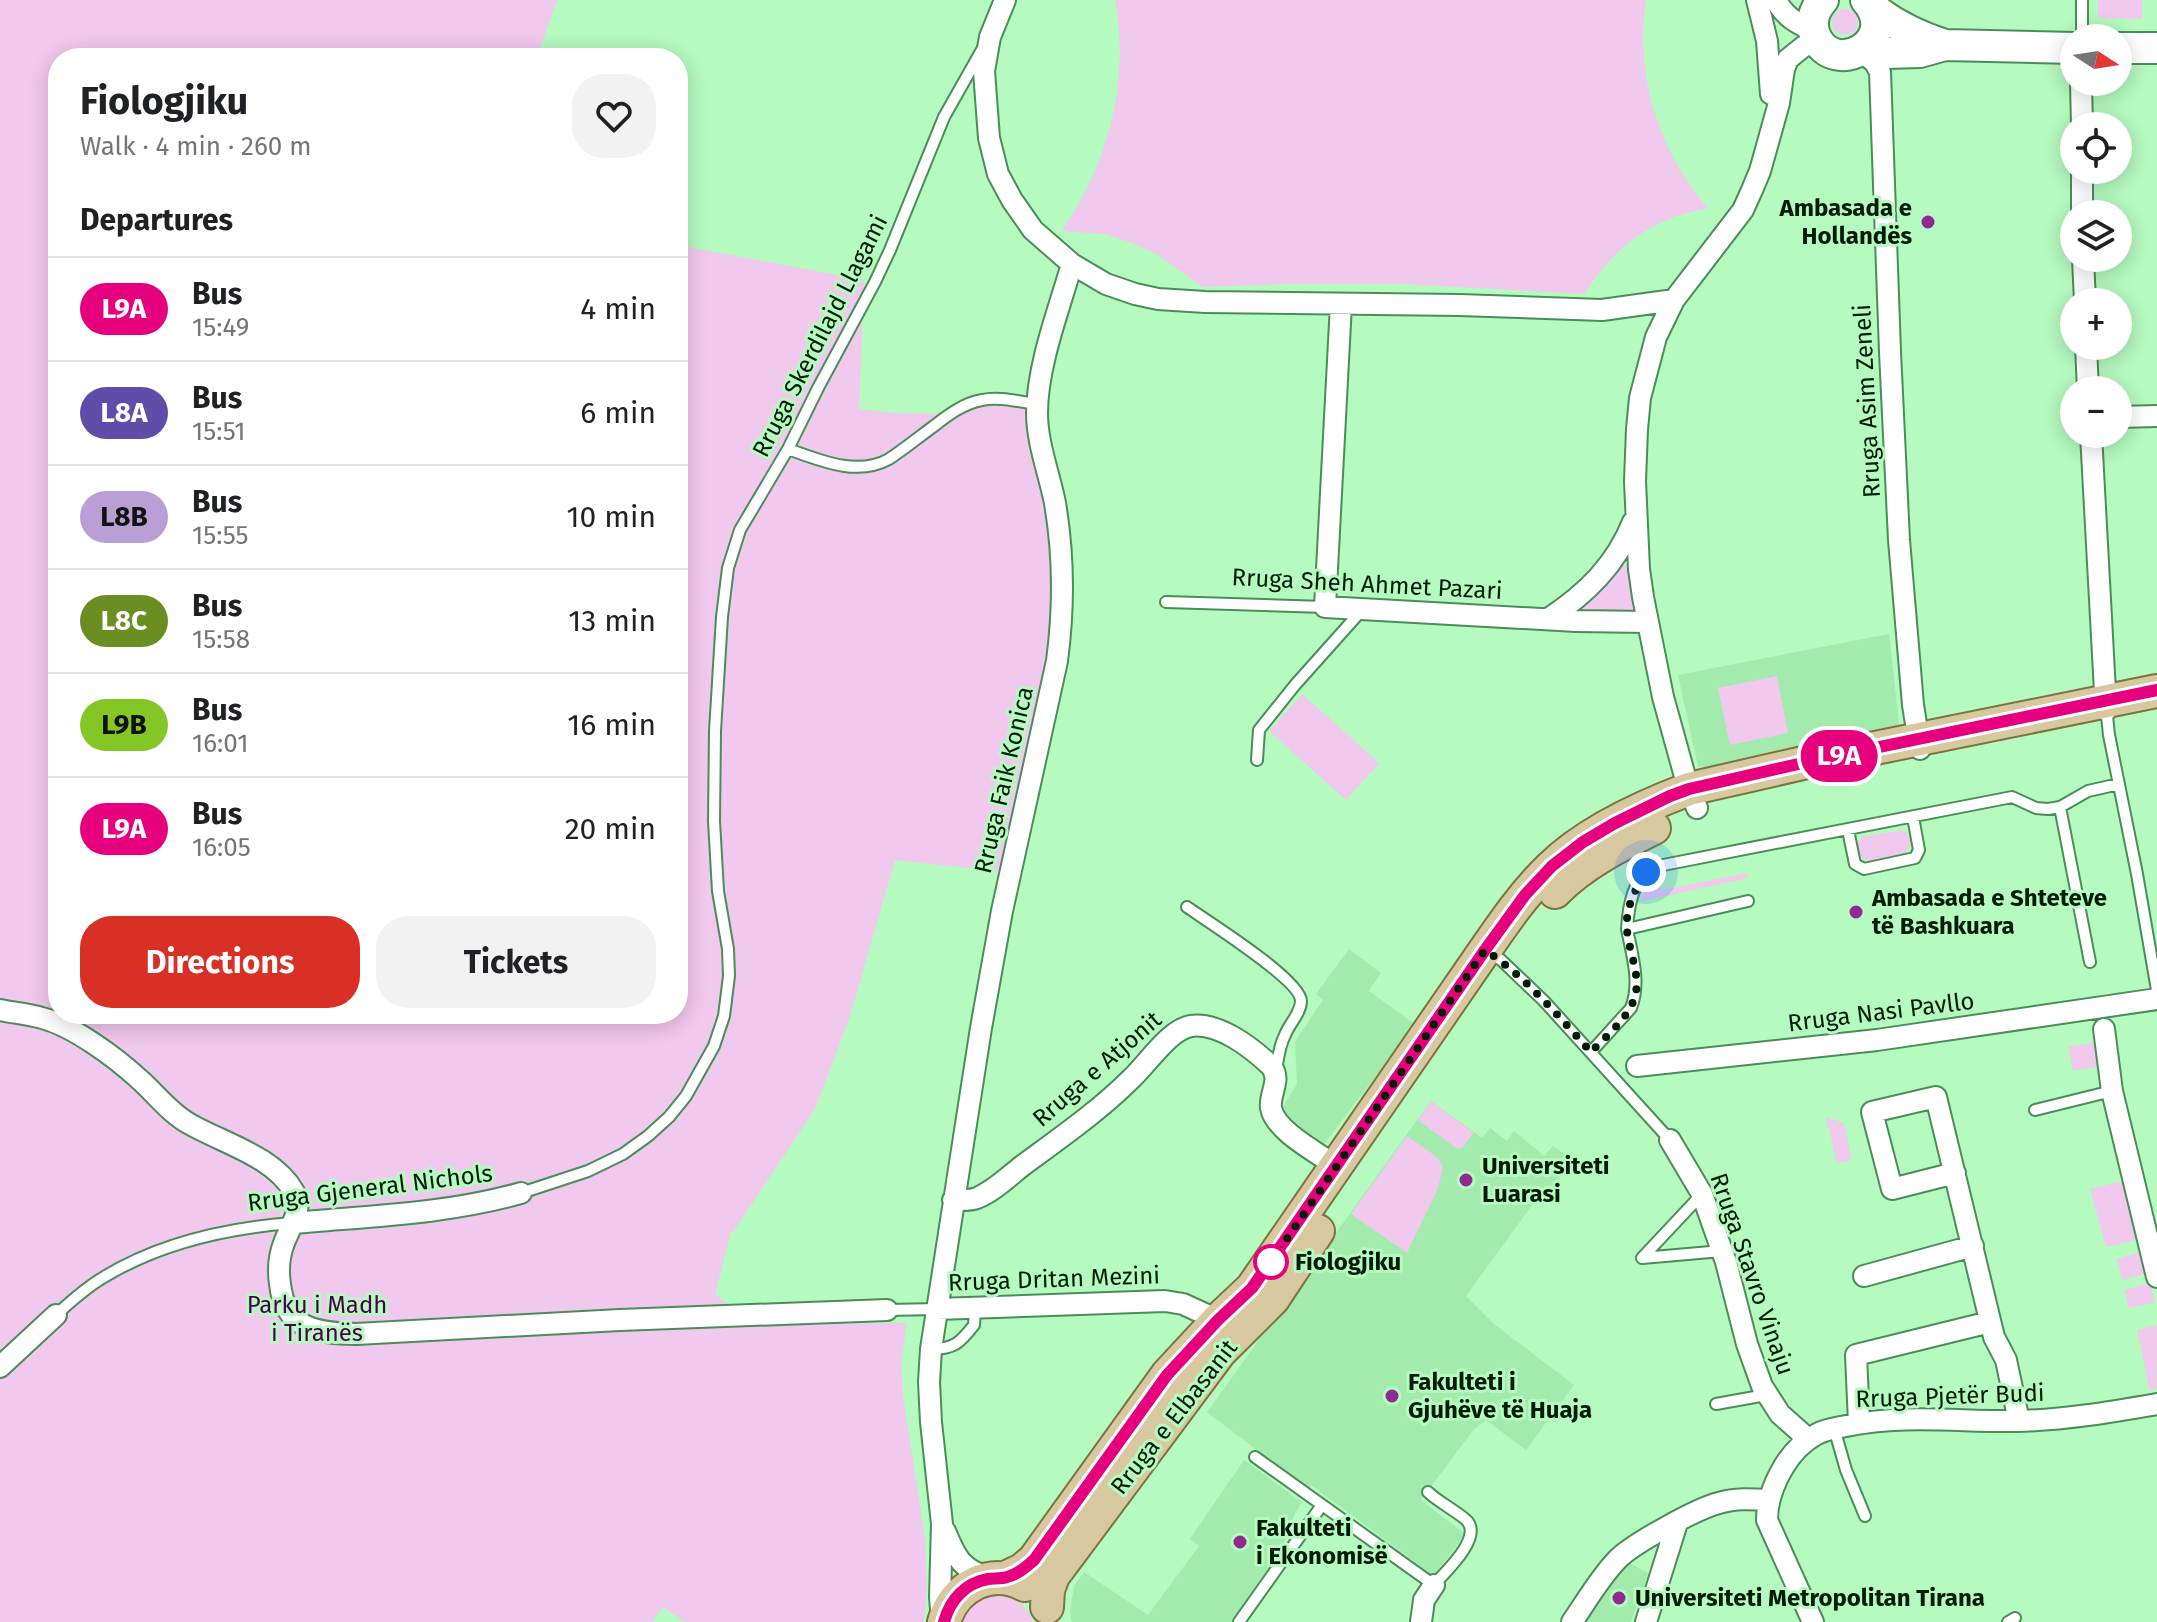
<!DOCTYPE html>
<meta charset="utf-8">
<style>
body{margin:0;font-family:"Fira Sans",sans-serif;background:#f2f2f2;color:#202124;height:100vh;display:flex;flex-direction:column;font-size:30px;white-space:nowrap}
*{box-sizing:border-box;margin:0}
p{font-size:26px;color:#757577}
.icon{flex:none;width:44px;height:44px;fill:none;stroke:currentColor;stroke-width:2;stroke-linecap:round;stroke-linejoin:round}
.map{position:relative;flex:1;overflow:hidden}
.sheet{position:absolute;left:48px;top:48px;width:640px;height:976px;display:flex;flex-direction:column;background:#fff;border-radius:32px;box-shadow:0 4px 20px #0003}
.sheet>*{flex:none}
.badge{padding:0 16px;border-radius:26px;font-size:28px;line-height:52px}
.needle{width:52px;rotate:102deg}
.buttons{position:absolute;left:2060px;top:24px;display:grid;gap:16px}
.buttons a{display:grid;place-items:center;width:72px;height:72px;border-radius:50%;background:#fff;box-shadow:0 4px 20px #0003;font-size:40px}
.you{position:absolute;width:40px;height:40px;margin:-20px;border:6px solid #fff;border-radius:50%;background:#1a73e8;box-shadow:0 0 0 12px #1a73e833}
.map>.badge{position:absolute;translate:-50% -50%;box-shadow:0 0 0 4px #fff}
h2{padding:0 32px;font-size:30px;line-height:72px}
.round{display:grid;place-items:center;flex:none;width:84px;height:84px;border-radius:32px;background:#f2f2f2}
.summary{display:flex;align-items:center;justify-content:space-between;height:136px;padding:0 32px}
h1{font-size:38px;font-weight:700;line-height:60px}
.action{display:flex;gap:16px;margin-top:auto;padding:16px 32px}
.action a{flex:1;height:92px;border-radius:32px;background:#d93025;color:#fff;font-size:32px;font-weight:700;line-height:92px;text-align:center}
.action a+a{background:#f2f2f2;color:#202124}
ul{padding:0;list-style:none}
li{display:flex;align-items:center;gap:24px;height:104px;padding:0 32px;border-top:2px solid #e0e0e0}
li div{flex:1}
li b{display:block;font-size:30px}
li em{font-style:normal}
li .badge{min-width:88px;font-weight:700;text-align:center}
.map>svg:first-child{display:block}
.built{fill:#a2ebad}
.green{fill:#f1c8ee}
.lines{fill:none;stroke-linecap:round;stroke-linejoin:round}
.lane-casing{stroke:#4b8d58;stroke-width:14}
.street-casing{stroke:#4b8d58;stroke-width:24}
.secondary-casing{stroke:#4b8d58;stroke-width:34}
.primary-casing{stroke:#7b7341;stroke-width:36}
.lane{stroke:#fff;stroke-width:10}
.street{stroke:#fff;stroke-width:20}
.secondary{stroke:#fff;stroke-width:30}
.primary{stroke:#d7c8a0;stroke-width:32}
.line-casing{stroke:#fff;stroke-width:18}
.line{stroke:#e6007e;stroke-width:12}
.walk{stroke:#011b07;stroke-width:8;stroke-dasharray:0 14.4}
.poi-dot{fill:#902a8f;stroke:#b5fabf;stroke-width:3}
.stop-dot{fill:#fff;stroke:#e6007e;stroke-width:4}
.labels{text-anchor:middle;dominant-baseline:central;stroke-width:6;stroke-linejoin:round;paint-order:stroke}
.poi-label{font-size:24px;font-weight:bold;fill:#011b07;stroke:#b5fabf;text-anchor:start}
.street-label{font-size:24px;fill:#011b07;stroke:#b5fabf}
.stop-label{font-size:24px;font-weight:bold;fill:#011b07;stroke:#b5fabf;text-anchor:start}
.park-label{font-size:24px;fill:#4b004b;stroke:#b5fabf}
</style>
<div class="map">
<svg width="2157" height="1622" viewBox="0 0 2157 1622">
<rect width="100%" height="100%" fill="#b5fabf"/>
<path class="built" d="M1889 634 1900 731 1711 768 1698 766 1678 675Z
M1349 949 1381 973 1369 991 1415 1024 1322 1147 1287 1120 1281 1110 1297 1084 1295 1042 1323 1000 1316 994Z
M1431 1101 1482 1138 1490 1128 1507 1141 1514 1131 1544 1156 1553 1146 1573 1160 1540 1204 1535 1201 1466 1296 1494 1324 1574 1385 1526 1450 1486 1420 1474 1429 1421 1500 1465 1534 1434 1576 1311 1485 1308 1489 1207 1412Z
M1244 1460 1302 1502 1295 1513 1276 1564 1234 1622H1072L1070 1611 1074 1586 1084 1572 1148 1615 1199 1546 1190 1539Z
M1625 1561 1648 1573 1631 1622H1580Z"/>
<path class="green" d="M0 0H557L537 58H58V1014H678V245L864 280 859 409 895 413 950 414 984 399 1037 404 1063 574 1010 873 895 860 850 1016 815 1109 733 1232H731L715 1294 751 1324 907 1323 901 1362 903 1396 925 1539 927 1584 924 1622H685L663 1607 652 1622H0Z
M1115 0H1646C1634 73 1659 153 1708 208 1651 218 1616 246 1584 294L1404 284H1282L1203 287 1156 254 1132 243 1105 234 1062 231C1070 217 1080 203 1087 188 1116 130 1127 63 1115 0Z
M2098 0H2142V19L2098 18Z
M1832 22a13 13 0 1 1 26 0a13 13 0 1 1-26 0Z
M1621 565H1626L1628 567 1634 611H1584L1583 605Z
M1777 676 1788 733 1730 745 1718 688Z
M1302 694 1379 763 1346 800 1269 731Z
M1901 830 1908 834 1911 842 1906 854 1867 861 1857 853V844L1862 837Z
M1747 873 1748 878 1642 901C1639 889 1645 876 1658 875L1662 890Z
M2096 1042 2100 1066 2073 1071 2068 1047Z
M1431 1101 1474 1133 1462 1148H1456L1418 1120Z
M1826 1117 1844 1123 1852 1160 1837 1163Z
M1407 1136 1437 1157 1443 1167 1438 1188 1407 1253 1351 1214Z
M2127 1180 2140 1239 2106 1247 2090 1189Z
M2144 1251 2148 1273 2122 1280 2117 1259Z
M2150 1283 2155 1302 2129 1308 2124 1290Z
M2157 1325V1389L2150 1391 2137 1330Z
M997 1595C1015 1597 1027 1605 1033 1622H963C969 1605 980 1598 997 1595Z"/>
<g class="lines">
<defs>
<path id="lane" d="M2082 38V0
M788 449C819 460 857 477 889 459 904 449 919 437 934 426 948 415 964 403 982 400 999 396 1020 402 1037 404
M1166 602 1325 607
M2107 716 2109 735 2137 874 2157 990
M1257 760 1259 730 1295 685 1362 610
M2060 807 2090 962
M1848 830 1855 864 1864 869 1915 858 1919 850 1913 817
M1187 907C1207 921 1301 980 1301 1001 1301 1013 1289 1024 1285 1035 1279 1046 1278 1059 1276 1071
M1627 929C1628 911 1632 885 1646 872 1647 871 1657 867 1658 866L2012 797 2036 808 2048 809 2060 807 2088 791 2119 784
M1488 952 1501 960 1544 1001 1670 1140
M1591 1052 1631 1008C1641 982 1632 955 1627 929L1748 901
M2035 1110 2112 1091
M521 1193 588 1171 623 1154 648 1136 669 1117 686 1096 714 1046 724 1016 729 976 728 949 718 891 714 821 715 731 722 617 728 568 740 530 788 449 818 388 875 282 890 250 944 117 983 48
M1642 1258 1702 1194
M1642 1258 1722 1251
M887 1310 937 1309
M56 1315C71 1301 87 1287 104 1277 160 1243 228 1228 292 1223
M931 1349C954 1349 960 1343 974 1325L975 1308
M1716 1404 1766 1395
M1834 1428 1846 1470 1865 1516
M1255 1457 1434 1585C1444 1573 1481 1540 1468 1522 1463 1515 1438 1502 1428 1492
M1239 1622 1322 1505
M2008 1622 2015 1618"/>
<path id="street" d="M1005 0 990 37 984 71 989 138 998 174 1012 200 1033 230 1072 264 1106 284 1135 294 1158 299 1205 302 1459 305 1602 310 1674 300
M1757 0 1767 41 1771 94
M1776 0C1784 16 1797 24 1813 30
M1861 50 1875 63 1880 72 1890 352 1899 540 1913 705 1920 749
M2081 82 2082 126
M2082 170V214
M2083 258 2085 302
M1341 304 1325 607 1576 621 1647 622
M2086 346 2088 390
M2118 417 2157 416
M2091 434 2106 710
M1548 619C1586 594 1616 565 1633 522
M1697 808 1686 780 1663 697 1643 597 1639 569 1635 481 1637 429 1640 398 1656 337 1674 300 1743 210 1752 190 1760 171 1779 103 1784 69 1788 59 1803 47 1817 40
M0 1010C14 1013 28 1014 42 1018 73 1026 115 1057 139 1079 155 1093 170 1113 188 1123 222 1143 274 1156 294 1192 304 1210 290 1226 284 1243 279 1256 278 1271 280 1284 285 1330 318 1333 356 1334L620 1320 887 1310
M2104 1029 2112 1091 2157 1277
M1637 1066 1877 1040 2157 999
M1670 1140 1702 1194 1726 1262 1747 1344 1762 1386 1780 1414 1808 1439
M1955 1173 1892 1189 1872 1112 1936 1097 1994 1337 2006 1360 2019 1421
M953 1200C962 1200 969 1201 977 1198 994 1191 1008 1177 1022 1166 1060 1138 1099 1111 1132 1078 1148 1063 1170 1029 1191 1026 1219 1022 1252 1048 1271 1066 1282 1080 1269 1093 1271 1108 1275 1131 1318 1153 1336 1166
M294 1223C370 1216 447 1214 521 1193
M1864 1276 1973 1246
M937 1309 1165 1301 1183 1304 1218 1320
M0 1367 56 1315
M1859 1423 1856 1355 1990 1322
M945 1531C956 1558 962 1571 992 1578
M942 1622 940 1597 942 1524 931 1422 929 1382 931 1349 981 1028 1002 911 1057 661C1064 608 1064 556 1055 503 1049 473 1037 443 1037 413 1037 366 1059 309 1072 264
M1421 1622 1424 1600 1434 1585
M1572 1622C1586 1602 1599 1579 1616 1561 1630 1545 1698 1508 1719 1503 1735 1498 1752 1499 1769 1500
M1646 1622 1677 1523
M1813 1622 1767 1520C1767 1501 1773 1485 1783 1468 1791 1454 1802 1442 1817 1434 1826 1429 1836 1428 1846 1426 1903 1414 1960 1422 2017 1421 2064 1420 2111 1412 2157 1404"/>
<path id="secondary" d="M1823 0C1814 10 1810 22 1815 35 1833 80 1902 41 1866 0
M1871 6C1893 25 1917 36 1945 45
M2118 48H2157
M1863 49 1886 53 1920 52 1945 45 2074 48"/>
<path id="primary" d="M1555 892C1582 864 1620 845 1654 828
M1005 1578 1022 1570 1034 1560 1167 1375 1218 1320 1252 1288 1485 950C1505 921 1525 892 1550 868 1585 833 1644 806 1689 789L1816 760 2157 691
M1047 1607 1048 1590 1053 1576 1220 1352 1273 1299 1318 1231
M944 1622C954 1586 991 1567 1025 1585"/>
</defs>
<use href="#lane" class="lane-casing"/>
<use href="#street" class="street-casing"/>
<use href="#secondary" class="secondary-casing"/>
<use href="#primary" class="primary-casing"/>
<use href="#lane" class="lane"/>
<use href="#street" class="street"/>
<use href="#secondary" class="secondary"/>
<use href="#primary" class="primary"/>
</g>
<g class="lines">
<defs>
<path id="line" d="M944 1622C950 1600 965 1583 988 1579 994 1578 1001 1579 1007 1577 1018 1574 1026 1567 1034 1560L1167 1375 1218 1320 1252 1288 1485 950 1525 895 1552 866 1583 842 1615 823 1670 796 1689 789 1816 760 2157 690"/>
</defs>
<use href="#line" class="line-casing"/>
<use href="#line" class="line"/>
<path class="walk" d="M1271 1262 1485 950C1526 977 1558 1016 1591 1052 1604 1038 1624 1022 1632 1004 1644 981 1629 954 1627 930 1625 908 1635 890 1646 872"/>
</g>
<g class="poi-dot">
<circle cx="1928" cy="222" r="8"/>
<circle cx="1856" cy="912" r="8"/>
<circle cx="1466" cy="1180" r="8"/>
<circle cx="1392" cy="1396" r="8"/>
<circle cx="1240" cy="1542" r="8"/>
<circle cx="1619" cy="1598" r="8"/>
</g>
<circle class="stop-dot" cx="1271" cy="1262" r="16"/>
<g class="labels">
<g class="poi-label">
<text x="1912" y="208" text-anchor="end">Ambasada e<tspan x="1912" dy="28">Hollandës</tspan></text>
<text x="1872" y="898">Ambasada e Shteteve<tspan x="1872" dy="28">të Bashkuara</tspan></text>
<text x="1482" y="1166">Universiteti<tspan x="1482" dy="28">Luarasi</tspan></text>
<text x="1408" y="1382">Fakulteti i<tspan x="1408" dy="28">Gjuhëve të Huaja</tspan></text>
<text x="1256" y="1528">Fakulteti<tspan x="1256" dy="28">i Ekonomisë</tspan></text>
<text x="1635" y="1598">Universiteti Metropolitan Tirana</text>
</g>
<g class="street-label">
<text transform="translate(820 336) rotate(-63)">Rruga Skerdilajd Llagami</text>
<text transform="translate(1867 401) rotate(-93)">Rruga Asim Zeneli</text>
<text transform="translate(1367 584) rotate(3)">Rruga Sheh Ahmet Pazari</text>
<text transform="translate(1004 780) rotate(-77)">Rruga Faik Konica</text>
<text transform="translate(1881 1012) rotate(-7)">Rruga Nasi Pavllo</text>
<text transform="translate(1097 1069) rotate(-41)">Rruga e Atjonit</text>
<text transform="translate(370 1188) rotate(-7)">Rruga Gjeneral Nichols</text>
<text transform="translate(1752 1274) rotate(71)">Rruga Stavro Vinaju</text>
<text transform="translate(1054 1279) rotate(-2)">Rruga Dritan Mezini</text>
<text transform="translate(1950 1396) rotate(-2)">Rruga Pjetër Budi</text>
<text transform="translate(1174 1417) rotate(-52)">Rruga e Elbasanit</text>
</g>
<g class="stop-label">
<text x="1295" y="1262">Fiologjiku</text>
</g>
<g class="park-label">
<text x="317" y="1305">Parku i Madh<tspan x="317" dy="28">i Tiranës</tspan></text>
</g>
</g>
</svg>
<div class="buttons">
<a><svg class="needle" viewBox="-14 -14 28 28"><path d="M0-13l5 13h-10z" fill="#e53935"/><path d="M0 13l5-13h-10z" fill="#757577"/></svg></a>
<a><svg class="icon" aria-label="locate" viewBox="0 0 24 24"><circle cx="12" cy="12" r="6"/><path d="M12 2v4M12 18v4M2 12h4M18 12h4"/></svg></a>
<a><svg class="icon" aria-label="layers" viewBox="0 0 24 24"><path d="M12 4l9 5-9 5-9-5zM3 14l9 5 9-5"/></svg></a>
<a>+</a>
<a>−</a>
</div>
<div class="you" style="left:1646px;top:872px"></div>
<b class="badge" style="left:1839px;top:756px;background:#e6007e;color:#fff">L9A</b>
<section class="sheet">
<div class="summary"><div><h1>Fiologjiku</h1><p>Walk · 4 min · 260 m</p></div><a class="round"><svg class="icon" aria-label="heart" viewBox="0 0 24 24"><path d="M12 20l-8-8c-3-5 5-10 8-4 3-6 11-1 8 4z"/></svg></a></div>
<h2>Departures</h2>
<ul>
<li><span class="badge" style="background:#e6007e;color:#fff">L9A</span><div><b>Bus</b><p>15:49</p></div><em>4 min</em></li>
<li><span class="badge" style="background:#604daa;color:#fff">L8A</span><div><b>Bus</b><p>15:51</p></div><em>6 min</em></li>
<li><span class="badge" style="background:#b99fd6;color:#111">L8B</span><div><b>Bus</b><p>15:55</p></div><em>10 min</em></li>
<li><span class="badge" style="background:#6b8e23;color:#fff">L8C</span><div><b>Bus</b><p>15:58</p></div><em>13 min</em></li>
<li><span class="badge" style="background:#85c627;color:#111">L9B</span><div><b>Bus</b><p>16:01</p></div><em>16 min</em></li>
<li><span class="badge" style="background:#e6007e;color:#fff">L9A</span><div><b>Bus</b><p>16:05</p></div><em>20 min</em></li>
</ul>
<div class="action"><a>Directions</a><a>Tickets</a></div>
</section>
</div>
